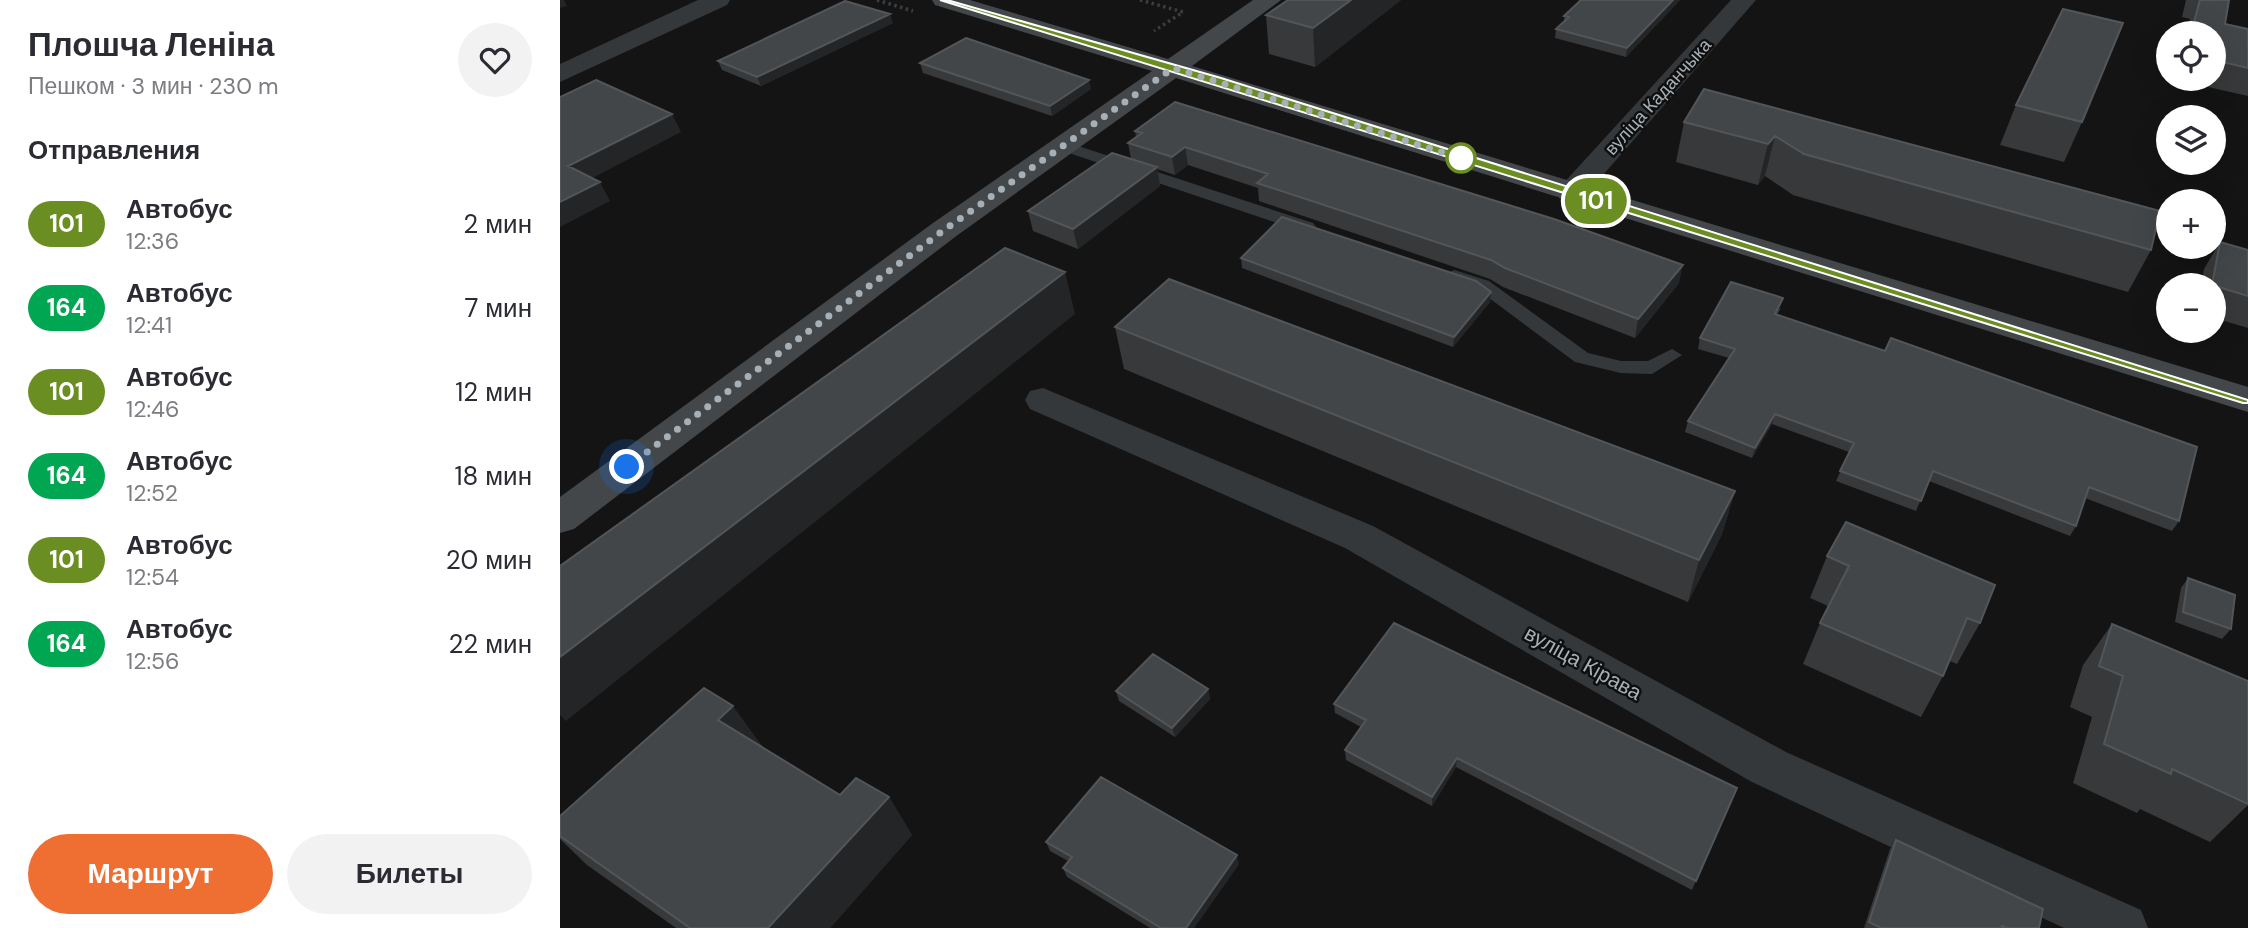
<!DOCTYPE html>
<html lang="ru">
<meta charset="utf-8">
<style>
body{margin:0;font-family:"DM Sans",sans-serif;background:#f2f2f3;color:#2b2b33;height:100vh;display:flex;flex-direction:column;font-size:26px;white-space:nowrap}
*{box-sizing:border-box;margin:0}
p{font-size:23px;color:#7c7c81}
.icon{flex:none;width:38px;height:38px;fill:none;stroke:currentColor;stroke-width:2;stroke-linecap:round;stroke-linejoin:round}
.map{position:relative;flex:1;overflow:hidden}
.sheet{display:flex;flex-direction:column;background:#fff;width:560px}
.sheet>*{flex:none}
.badge{padding:0 14px;border-radius:23px;font-size:24px;line-height:46px}
.fabs{position:absolute;left:1596px;top:21px;display:grid;gap:14px}
.fabs a{display:grid;place-items:center;width:70px;height:70px;border-radius:50%;background:#fff;box-shadow:0 7px 28px #0002;font-size:35px}
.you{position:absolute;width:35px;height:35px;margin:-18px;border:5px solid #fff;border-radius:50%;background:#1a73e8;box-shadow:0 0 0 10px #1a73e833}
.map>.badge{position:absolute;translate:-50% -50%;box-shadow:0 0 0 4px #fff}
h2{padding:0 28px;font-size:26px;line-height:63px}
.round{display:grid;place-items:center;flex:none;width:74px;height:74px;border-radius:37px;background:#f2f2f3}
.overview{display:flex;align-items:center;justify-content:space-between;height:119px;padding:0 28px}
h1{font-size:33px;font-weight:600;line-height:52px}
.primary-button{display:flex;gap:14px;margin-top:auto;padding:14px 28px}
.primary-button a{flex:1;height:80px;border-radius:42px;background:#ef6e32;color:#fff;font-size:28px;font-weight:600;line-height:80px;text-align:center}
.primary-button a+a{background:#f2f2f3;color:#2b2b33}
ul{padding:0;list-style:none}
li{display:flex;align-items:center;gap:21px;height:84px;padding:0 28px}
li div{flex:1}
li b{display:block;font-size:26px}
li em{font-style:normal}
li .badge{min-width:77px;font-weight:700;text-align:center}
main{display:flex;flex:1;min-height:0}
.map>svg:first-child{display:block}
.lines{fill:none;stroke-linecap:round;stroke-linejoin:round}
.path{stroke:#3b3f41;stroke-width:3.5;stroke-dasharray:2.5 3.5;stroke-linecap:butt}
.lane{fill:#35383a;fill-rule:evenodd}
.street{fill:#35383a;fill-rule:evenodd}
.secondary{fill:#43474a;fill-rule:evenodd}
.wall{fill:#37393a}
.shaded-wall{fill:#242526}
.building{fill:#434648;stroke:#535659;stroke-width:2}
.line{fill:#6b8e23;stroke:#fff;stroke-width:2}
.walk{stroke:#a6b0b6;stroke-width:7;stroke-dasharray:0 12.6}
.stop-dot{fill:#fff;stroke:#6b8e23;stroke-width:3.5}
.labels{text-anchor:middle;dominant-baseline:central;stroke-width:5;stroke-linejoin:round;paint-order:stroke}
.far-street-label{font-size:18px;fill:#a6b0b6;stroke:#0f0f10}
.street-label{font-size:21px;fill:#a6b0b6;stroke:#0f0f10}
</style>
<main>
<section class="sheet">
<div class="overview"><div><h1>Плошча Леніна</h1><p>Пешком · 3 мин · 230 m</p></div><a class="round"><svg class="icon" aria-label="heart" viewBox="0 0 24 24"><path d="M12 20l-8-8c-3-5 5-10 8-4 3-6 11-1 8 4z"/></svg></a></div>
<h2>Отправления</h2>
<ul>
<li><span class="badge" style="background:#6b8e23;color:#fff">101</span><div><b>Автобус</b><p>12:36</p></div><em>2 мин</em></li>
<li><span class="badge" style="background:#00a651;color:#fff">164</span><div><b>Автобус</b><p>12:41</p></div><em>7 мин</em></li>
<li><span class="badge" style="background:#6b8e23;color:#fff">101</span><div><b>Автобус</b><p>12:46</p></div><em>12 мин</em></li>
<li><span class="badge" style="background:#00a651;color:#fff">164</span><div><b>Автобус</b><p>12:52</p></div><em>18 мин</em></li>
<li><span class="badge" style="background:#6b8e23;color:#fff">101</span><div><b>Автобус</b><p>12:54</p></div><em>20 мин</em></li>
<li><span class="badge" style="background:#00a651;color:#fff">164</span><div><b>Автобус</b><p>12:56</p></div><em>22 мин</em></li>
</ul>
<div class="primary-button"><a>Маршрут</a><a>Билеты</a></div>
</section>
<div class="map">
<svg width="1688" height="928" viewBox="0 0 1688 928">
<rect width="100%" height="100%" fill="#141415"/>
<g class="lines">
<path class="path" d="M317 0 353 11
M580 0 623 12 594 31"/>
<path class="lane" d="M503 141 753 223 756 227 753 231H741L497 149 495 146Z
M894 270 929 281 1028 353 1061 361H1088L1112 349 1122 355 1092 374 1061 373 1015 362 917 289 888 279 885 275Z"/>
<path class="street" d="M138 0H170L167 5 0 82V64Z
M1171 0H1196L1022 199 1011 202 1000 199 996 193 1000 187Z
M483 388 813 526 1226 752 1581 910 1588 928H1504L1192 782 785 548 470 409 465 400 470 391Z"/>
<path class="secondary" d="M372 0H410L608 59 693 0H721L632 66 1688 387V412L616 78 395 237 14 529 0 533V497L373 223 592 71 375 5Z"/>
</g>
<path class="wall" d="M841 0 755 67 709 54 706 15Z
M1021 0H1120L1066 57 995 38 996 29 1004 22V16Z
M1626 0H1669L1665 24 1688 29V96L1613 79H1654V33H1626L1630 19 1622 17Z
M333 23 201 86 162 70 158 61Z
M360 63 531 89 492 116 363 73Z
M1144 89 1591 250 1568 292 1233 195 1205 176 1198 185 1116 162 1124 122Z
M1456 105 1522 122 1504 162 1440 145Z
M575 131 1119 283 1075 338 943 287 930 279 699 201 698 188 628 165 615 175 597 169 600 186 518 249 473 231 468 211 571 159 568 143 576 137Z
M1660 242 1688 250V328L1654 318V285H1641L1644 269Z
M681 258 931 292 930 302 893 347 682 268Z
M1221 308 1217 315 1619 521 1612 531 1525 498 1516 526 1510 536 1369 481 1356 511 1276 481 1289 452 1212 424 1192 458 1125 432 1128 421 1169 358 1138 349 1140 338Z
M555 327 1175 491 1162 534 1128 602 564 369Z
M1267 556 1420 623 1397 664 1390 661 1383 676 1361 717 1243 664 1260 623 1268 606 1250 598Z
M1628 578 1671 629 1662 639 1615 622 1621 588Z
M1552 624 1688 805 1650 842 1580 809 1577 813 1513 783 1532 717 1510 707 1523 665Z
M648 689 650 699 615 737 559 701 556 691Z
M774 704 1173 798 1132 890 896 767 872 806 786 760 785 750 801 727 775 713Z
M201 746 280 795 329 797 352 835 270 928H116L27 865 0 839V816Z
M1336 840 1479 928H1304L1330 849Z
M486 842 679 864 634 928H590L507 877 503 868 508 861 490 851Z"/>
<path class="shaded-wall" d="M0 0H4L7 6 0 8Z
M791 0H841L755 67 753 28Z
M1113 0H1120L1066 57 1067 48Z
M330 14 333 23 201 86 197 77Z
M529 80 531 89 492 116 490 106Z
M112 114 121 132 19 185 8 166Z
M1215 136 1205 176 1198 185 1208 144Z
M625 147 628 165 615 175 612 157Z
M597 167 600 186 518 249 513 229Z
M40 182 50 201 0 227V202Z
M1123 265 1119 283 1075 338 1078 319Z
M505 272 515 314 6 721 0 715V657Z
M931 292 930 302 893 347 894 337Z
M1215 414 1212 424 1192 458 1195 448Z
M1175 491 1162 534 1128 602 1139 560Z
M648 689 650 699 615 737 612 728Z
M173 706 202 746 187 759 158 720Z
M897 758 896 767 872 806V797Z
M329 797 352 835 270 928H208Z
M677 855 679 864 634 928H626Z"/>
<path class="building" d="M728 0H791L753 28 706 15Z
M1021 0H1113L1067 48 996 29 1009 17 1004 16Z
M1640 0H1669L1665 24 1688 29V68L1654 60V33H1631Z
M285 1 330 14 197 77 158 61Z
M1503 9 1563 23 1522 122 1456 105Z
M406 38 529 80 490 106 360 63Z
M36 80 112 114 8 166 40 182 0 202V97Z
M1144 89 1600 211 1591 250 1244 154 1215 136 1208 144 1124 122Z
M615 102 994 219 1123 265 1078 319 945 268 931 260 697 183 708 174 625 147 612 157 568 143 582 133 575 131Z
M552 153 597 167 513 229 468 211Z
M722 217 916 281 931 292 894 337 681 258Z
M1660 242 1688 250V296L1652 285Z
M445 248 505 272 0 657V566Z
M609 279 1175 491 1139 560 555 327Z
M1171 282 1223 298 1215 314 1325 351 1331 338 1637 447 1619 521 1529 487 1516 526 1373 471 1361 501 1280 471 1294 443 1215 414 1195 448 1128 421 1175 349 1140 338Z
M1286 522 1435 585 1420 623 1407 618 1383 676 1260 623 1289 566 1267 556Z
M1628 578 1675 595 1671 629 1623 612Z
M834 623 1177 788 1136 881 897 758 872 797 785 750 806 720 774 704Z
M1552 624 1688 681V804L1612 769 1611 774 1544 744 1563 676 1539 666Z
M593 654 648 689 612 728 556 691Z
M144 688 173 706 158 720 280 795 296 778 329 797 208 928H130L0 836V816Z
M541 777 677 855 626 928H601L503 868 512 857 486 842Z
M1336 840 1483 909 1479 928H1447L1442 926V928H1321L1309 922Z"/>
<path class="line" d="M380 0H387L661 78 1688 400V403H1683Z"/>
<g class="lines">
<path class="walk" d="M67 467 384 230 613 68 910 161 901 158"/>
</g>
<circle class="stop-dot" cx="901" cy="158" r="14"/>
<g class="labels">
<g class="far-street-label">
<text transform="translate(1098 97) rotate(-48)">вуліца Каданчыка</text>
</g>
<g class="street-label">
<text transform="translate(1023 663) rotate(29)">вуліца Кірава</text>
</g>
</g>
</svg>
<div class="fabs">
<a><svg class="icon" aria-label="locate" viewBox="0 0 24 24"><circle cx="12" cy="12" r="6"/><path d="M12 2v4M12 18v4M2 12h4M18 12h4"/></svg></a>
<a><svg class="icon" aria-label="layers" viewBox="0 0 24 24"><path d="M12 4l9 5-9 5-9-5zM3 14l9 5 9-5"/></svg></a>
<a>+</a>
<a>−</a>
</div>
<div class="you" style="left:67px;top:467px"></div>
<b class="badge" style="left:1036px;top:201px;background:#6b8e23;color:#fff">101</b>
</div>
</main>
